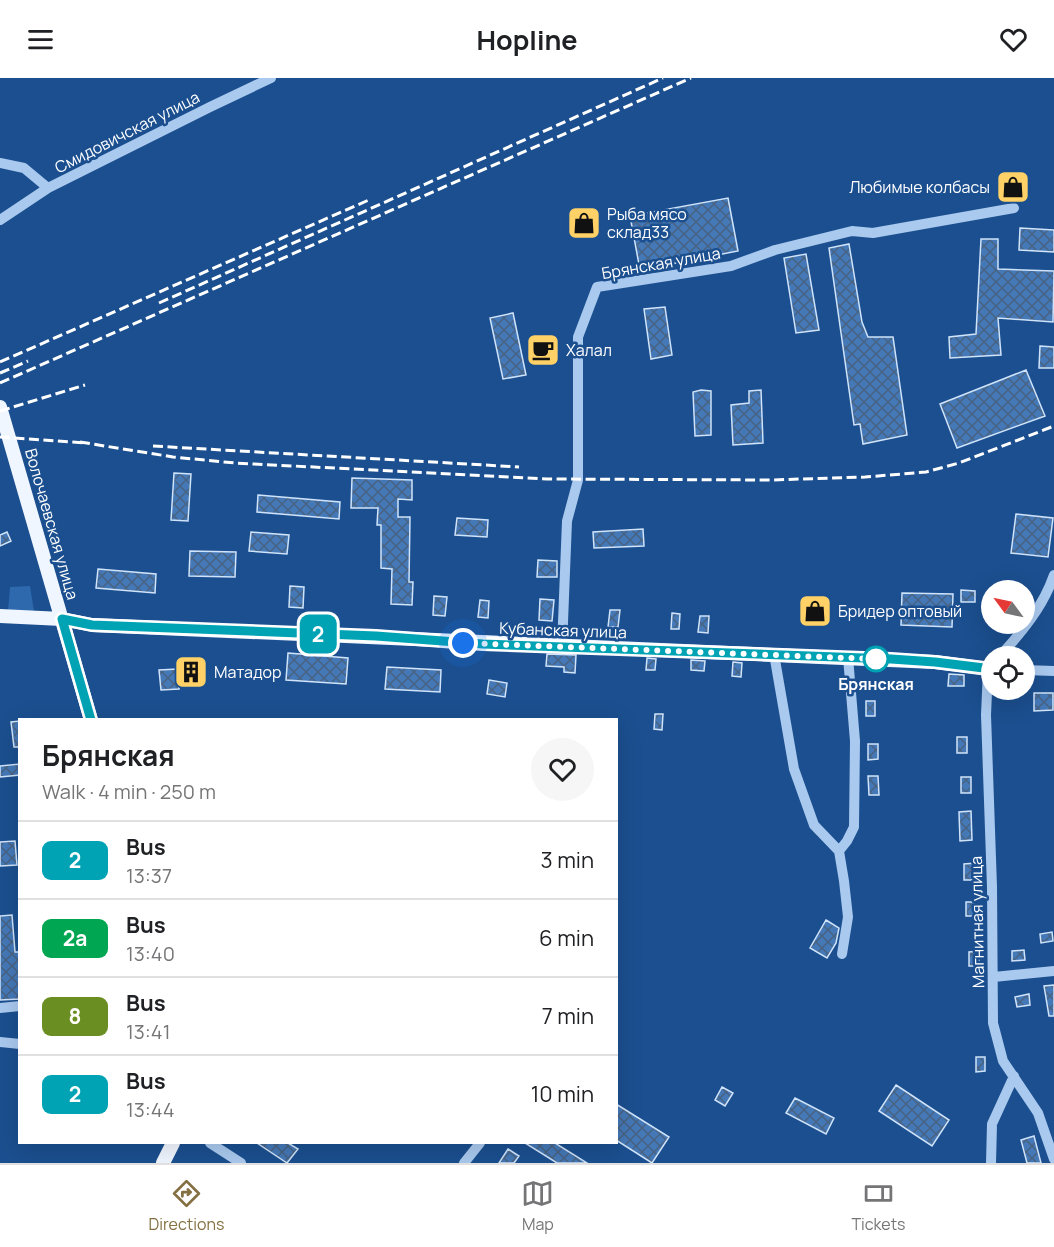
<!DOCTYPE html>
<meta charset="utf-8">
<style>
body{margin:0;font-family:Manrope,sans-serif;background:#f6f6f6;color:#202124;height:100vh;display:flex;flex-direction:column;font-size:22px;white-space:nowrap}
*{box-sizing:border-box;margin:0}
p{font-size:20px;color:#757577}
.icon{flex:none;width:33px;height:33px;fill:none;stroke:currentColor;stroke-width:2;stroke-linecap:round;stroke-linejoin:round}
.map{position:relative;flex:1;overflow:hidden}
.drawer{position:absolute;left:18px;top:640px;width:600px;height:426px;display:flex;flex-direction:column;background:#fff;border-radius:0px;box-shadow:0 6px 24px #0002}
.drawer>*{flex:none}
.badge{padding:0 12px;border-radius:9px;font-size:21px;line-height:39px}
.needle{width:39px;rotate:303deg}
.buttons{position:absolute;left:981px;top:502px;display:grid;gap:12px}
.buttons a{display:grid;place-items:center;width:54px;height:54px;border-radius:50%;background:#fff;box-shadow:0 6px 24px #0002;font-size:30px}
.you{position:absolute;width:30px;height:30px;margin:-15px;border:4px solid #fff;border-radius:50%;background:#1a73e8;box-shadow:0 0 0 9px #1a73e833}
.map>.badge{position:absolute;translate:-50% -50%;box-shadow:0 0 0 3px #fff}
.round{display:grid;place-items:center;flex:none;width:63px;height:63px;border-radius:32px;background:#f6f6f6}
.summary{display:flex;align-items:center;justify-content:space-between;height:102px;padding:0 24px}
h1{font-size:28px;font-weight:700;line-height:45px}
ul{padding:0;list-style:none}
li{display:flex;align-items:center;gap:18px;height:78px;padding:0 24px;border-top:2px solid #e0e0e0}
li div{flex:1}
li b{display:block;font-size:22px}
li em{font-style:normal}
li .badge{min-width:66px;font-weight:700;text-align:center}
header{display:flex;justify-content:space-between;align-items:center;height:78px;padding:0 24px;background:#fff;font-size:27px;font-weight:700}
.tab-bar{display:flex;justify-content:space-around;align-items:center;height:84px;border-top:2px solid #e0e0e0;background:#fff;font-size:16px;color:#757577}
.tab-bar a{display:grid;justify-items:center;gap:3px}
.tab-bar .on{color:#847042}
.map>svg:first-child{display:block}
.green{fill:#2e69ad}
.building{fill:url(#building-cross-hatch);stroke:#cfe3fa;stroke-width:1.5}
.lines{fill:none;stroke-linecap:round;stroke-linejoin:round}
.minor{stroke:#a9c9ee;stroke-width:10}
.major{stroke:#f0f6ff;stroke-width:14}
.rail{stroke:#fff;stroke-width:3;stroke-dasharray:10 4.5;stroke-linecap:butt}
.line-casing{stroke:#fff;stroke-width:14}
.line{stroke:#00a3b4;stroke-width:9}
.walk{stroke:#fff;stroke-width:6;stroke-dasharray:0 10.8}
.stop-dot{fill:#fff;stroke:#00a3b4;stroke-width:3}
.labels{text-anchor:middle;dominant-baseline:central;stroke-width:5;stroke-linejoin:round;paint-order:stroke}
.street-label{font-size:16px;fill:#fff;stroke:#1b4f8f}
.poi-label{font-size:16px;fill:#fff;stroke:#1b4f8f;text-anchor:start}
.stop-label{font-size:16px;font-weight:bold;fill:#fff;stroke:#1b4f8f}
</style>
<header><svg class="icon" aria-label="menu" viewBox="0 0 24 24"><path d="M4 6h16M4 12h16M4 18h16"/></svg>Hopline<svg class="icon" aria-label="heart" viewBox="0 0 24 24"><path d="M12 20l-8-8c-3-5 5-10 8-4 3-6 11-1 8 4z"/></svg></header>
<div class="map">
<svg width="1054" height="1085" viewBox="0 0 1054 1085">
<defs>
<pattern id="building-cross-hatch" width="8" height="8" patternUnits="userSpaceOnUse" patternTransform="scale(1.5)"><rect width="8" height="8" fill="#4478b7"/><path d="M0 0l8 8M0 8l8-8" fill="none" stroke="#486282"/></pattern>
</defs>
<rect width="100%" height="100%" fill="#1b4f8f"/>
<path class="green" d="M30 508 34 533H8L10 509Z"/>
<path class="building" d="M728 120 738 173 640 192 630 138Z
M1020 150 1054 152V174L1019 172Z
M981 161H998V191L1054 193 1053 244 998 240 1001 277 950 280 949 259 976 256Z
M849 166 862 244 868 259H893L907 357 863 366 860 346 854 347 829 170Z
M806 176 819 252 796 255 784 180Z
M665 229 672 277 651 281 644 231Z
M513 235 526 297 503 301 490 240Z
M1040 268 1054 269V290H1039Z
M1026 292 1045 338 957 370 940 326Z
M701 312 711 313V357L695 358 693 314Z
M761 312 763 365 733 367 731 327 749 325V313Z
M174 395 191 396 188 443 171 442Z
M352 400 412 402V422L398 421V439H410L409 504H413L412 527 391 526 392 491 381 490V447H377L378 430H351Z
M258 417 340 424 339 441 257 434Z
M1016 436 1053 440 1048 479 1011 475Z
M457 440 488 442 487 459 455 457Z
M643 451 644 468 594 470 593 454Z
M7 454 11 463 0 468V457Z
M251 454 289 457 287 476 249 473Z
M190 473 236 474 235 499 189 498Z
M538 482 557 483V499H537Z
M98 491 156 496 155 515 96 510Z
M290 508 304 509 303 530 289 529Z
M961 512 975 513V524H961Z
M902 515 953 516 952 549 901 547Z
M434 518 447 519 445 538 433 537Z
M540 521 554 522 552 543 539 542Z
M480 522 489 523 488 540 478 539Z
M610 532H620L618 549H608Z
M672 535 680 536 679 551H671Z
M700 538H709L708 555 698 554Z
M288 575 348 580 346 606 286 602Z
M547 576 576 577 575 595 564 594V589L546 588Z
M647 580 656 581 655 592H646Z
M691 582 705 583 704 593 691 592Z
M178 583H203L204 605 179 606V611L161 612 159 592 178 591Z
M733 584 742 585 741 599 732 598Z
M387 589 441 592 440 614 385 611Z
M949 596 964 597V608H948Z
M489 602 507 605 505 619 487 616Z
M1034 615H1053V632L1034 633Z
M866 623H875V638H866Z
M655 636H663L662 652 654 651Z
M20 643V669H14L11 644Z
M957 659H967V675H957Z
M868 666H878V681L868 682Z
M20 686V697L0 699V688Z
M868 698H878L879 717H869Z
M961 699H971V715H961Z
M971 733 972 762 960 763 959 734Z
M15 763 17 787 0 788V764Z
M975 785V802H964V786Z
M966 824H974V838H966Z
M12 837 15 874H19L20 921 0 922V838Z
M826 842 839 850 836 865 827 880 810 870Z
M1052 854 1053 863 1041 865 1040 856Z
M1024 872 1025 882 1012 883V873Z
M979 873V888H969V874Z
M1054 907V938H1049L1044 908Z
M1029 916 1030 927 1017 929 1015 919Z
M976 979H985V993L976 994Z
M896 1007 949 1042 932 1068 879 1033Z
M722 1009 733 1015 725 1028 715 1022Z
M795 1020 834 1040 826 1056 786 1035Z
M616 1026 669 1059 652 1085 616 1062Z
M1034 1058 1041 1085H1027L1021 1062Z
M257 1065H288L298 1071 287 1085Z
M525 1065H555L587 1085H557Z
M508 1071 519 1078 514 1085H499Z"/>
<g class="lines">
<path class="minor" d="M0 85 24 90 48 110
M0 142 48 110 210 29 271 0
M562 569 567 443 578 402V259L597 209 731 188 775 172 852 153 873 155 1014 130
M774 576 794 691 814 747 839 773 844 803 848 839 842 876
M999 579C1022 554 1043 529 1054 497
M988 591 986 637 992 809 993 945 1003 983 1038 1035 1054 1081
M1024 592 1054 593
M839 773 847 763 854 749 855 663 848 579
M994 899 1054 893
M0 930 20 928
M0 964 20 966
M210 1065 241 1085
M464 1085 480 1065
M991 1085 992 1046 1014 998"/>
<path class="major" d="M0 329 91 642
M0 538 62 541 92 547 935 584 988 591
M163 1085 173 1065"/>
<path class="rail" d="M159 225 663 0
M0 284 371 121
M0 295 28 283
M0 305 691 0
M0 333 85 307
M0 359 87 365
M80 364 173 379 235 385 547 401 771 402 865 399 926 394 959 385 1054 348
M153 368 519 389"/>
</g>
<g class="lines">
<defs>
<path id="line" d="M91 642 62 541 92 547 376 558 483 566 891 581 935 584 992 591"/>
</defs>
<use href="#line" class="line-casing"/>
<use href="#line" class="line"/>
<path class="walk" d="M463 565 876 581"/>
</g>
<defs>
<symbol id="shop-square" viewBox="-11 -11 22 22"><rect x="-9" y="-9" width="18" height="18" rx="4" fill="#ffd166" stroke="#1b4f8f"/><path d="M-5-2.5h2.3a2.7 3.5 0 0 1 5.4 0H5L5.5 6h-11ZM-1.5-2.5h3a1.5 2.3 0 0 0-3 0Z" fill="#111"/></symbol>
<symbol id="cafe-square" viewBox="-11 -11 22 22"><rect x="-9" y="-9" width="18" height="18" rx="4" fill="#ffd166" stroke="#1b4f8f"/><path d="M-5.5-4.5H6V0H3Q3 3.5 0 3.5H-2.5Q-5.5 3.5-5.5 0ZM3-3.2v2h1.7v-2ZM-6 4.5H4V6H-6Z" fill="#111"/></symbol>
<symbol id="building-square" viewBox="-11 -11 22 22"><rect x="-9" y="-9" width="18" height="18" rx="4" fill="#ffd166" stroke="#1b4f8f"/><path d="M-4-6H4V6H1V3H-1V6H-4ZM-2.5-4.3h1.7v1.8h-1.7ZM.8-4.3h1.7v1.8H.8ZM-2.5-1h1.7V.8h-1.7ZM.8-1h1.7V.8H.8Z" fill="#111"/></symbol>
</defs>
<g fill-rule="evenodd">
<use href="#shop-square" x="994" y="90" width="38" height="38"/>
<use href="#shop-square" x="565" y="126" width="38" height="38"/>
<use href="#cafe-square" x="524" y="253" width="38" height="38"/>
<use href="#shop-square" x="796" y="514" width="38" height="38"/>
<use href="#building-square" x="172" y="575" width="38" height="38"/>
</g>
<circle class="stop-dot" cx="876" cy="581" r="12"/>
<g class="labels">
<g class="street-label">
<text transform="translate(127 54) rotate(-27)">Смидовичская улица</text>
<text transform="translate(661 185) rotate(-10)">Брянская улица</text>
<text transform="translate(52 446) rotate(74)">Волочаевская улица</text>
<text transform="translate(563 552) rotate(2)">Кубанская улица</text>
<text transform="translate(977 844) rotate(-91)">Магнитная улица</text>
</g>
<g class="poi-label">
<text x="990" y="109" text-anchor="end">Любимые колбасы</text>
<text x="607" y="136">Рыба мясо<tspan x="607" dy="18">склад33</tspan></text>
<text x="566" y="272">Халал</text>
<text x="838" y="533">Бридер оптовый</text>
<text x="214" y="594">Матадор</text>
</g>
<g class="stop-label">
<text x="876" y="606">Брянская</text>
</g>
</g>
</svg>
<div class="buttons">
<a><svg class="needle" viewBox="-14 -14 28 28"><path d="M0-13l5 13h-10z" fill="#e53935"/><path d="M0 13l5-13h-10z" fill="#757577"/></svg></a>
<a><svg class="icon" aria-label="locate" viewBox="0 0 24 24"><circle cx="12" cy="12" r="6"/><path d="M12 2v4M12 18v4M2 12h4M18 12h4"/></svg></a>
</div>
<div class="you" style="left:463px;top:565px"></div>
<b class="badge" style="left:318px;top:556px;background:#00a3b4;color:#fff">2</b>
<section class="drawer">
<div class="summary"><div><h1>Брянская</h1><p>Walk · 4 min · 250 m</p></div><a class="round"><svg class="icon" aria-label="heart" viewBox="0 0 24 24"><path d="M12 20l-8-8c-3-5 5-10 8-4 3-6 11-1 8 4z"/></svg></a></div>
<ul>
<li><span class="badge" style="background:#00a3b4;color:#fff">2</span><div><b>Bus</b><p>13:37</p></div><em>3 min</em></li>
<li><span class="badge" style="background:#00a651;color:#fff">2а</span><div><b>Bus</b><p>13:40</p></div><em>6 min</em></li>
<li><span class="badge" style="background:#6b8e23;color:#fff">8</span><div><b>Bus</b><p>13:41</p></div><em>7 min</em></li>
<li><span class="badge" style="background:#00a3b4;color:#fff">2</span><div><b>Bus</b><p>13:44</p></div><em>10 min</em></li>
</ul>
</section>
</div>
<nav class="tab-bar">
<a class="on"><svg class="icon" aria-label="directions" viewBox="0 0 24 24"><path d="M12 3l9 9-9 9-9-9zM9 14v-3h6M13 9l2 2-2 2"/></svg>Directions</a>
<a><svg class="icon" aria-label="map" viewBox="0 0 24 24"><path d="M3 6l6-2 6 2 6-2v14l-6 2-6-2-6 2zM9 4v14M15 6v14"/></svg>Map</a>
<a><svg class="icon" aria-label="tickets" viewBox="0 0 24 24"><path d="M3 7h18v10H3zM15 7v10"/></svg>Tickets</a>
</nav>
